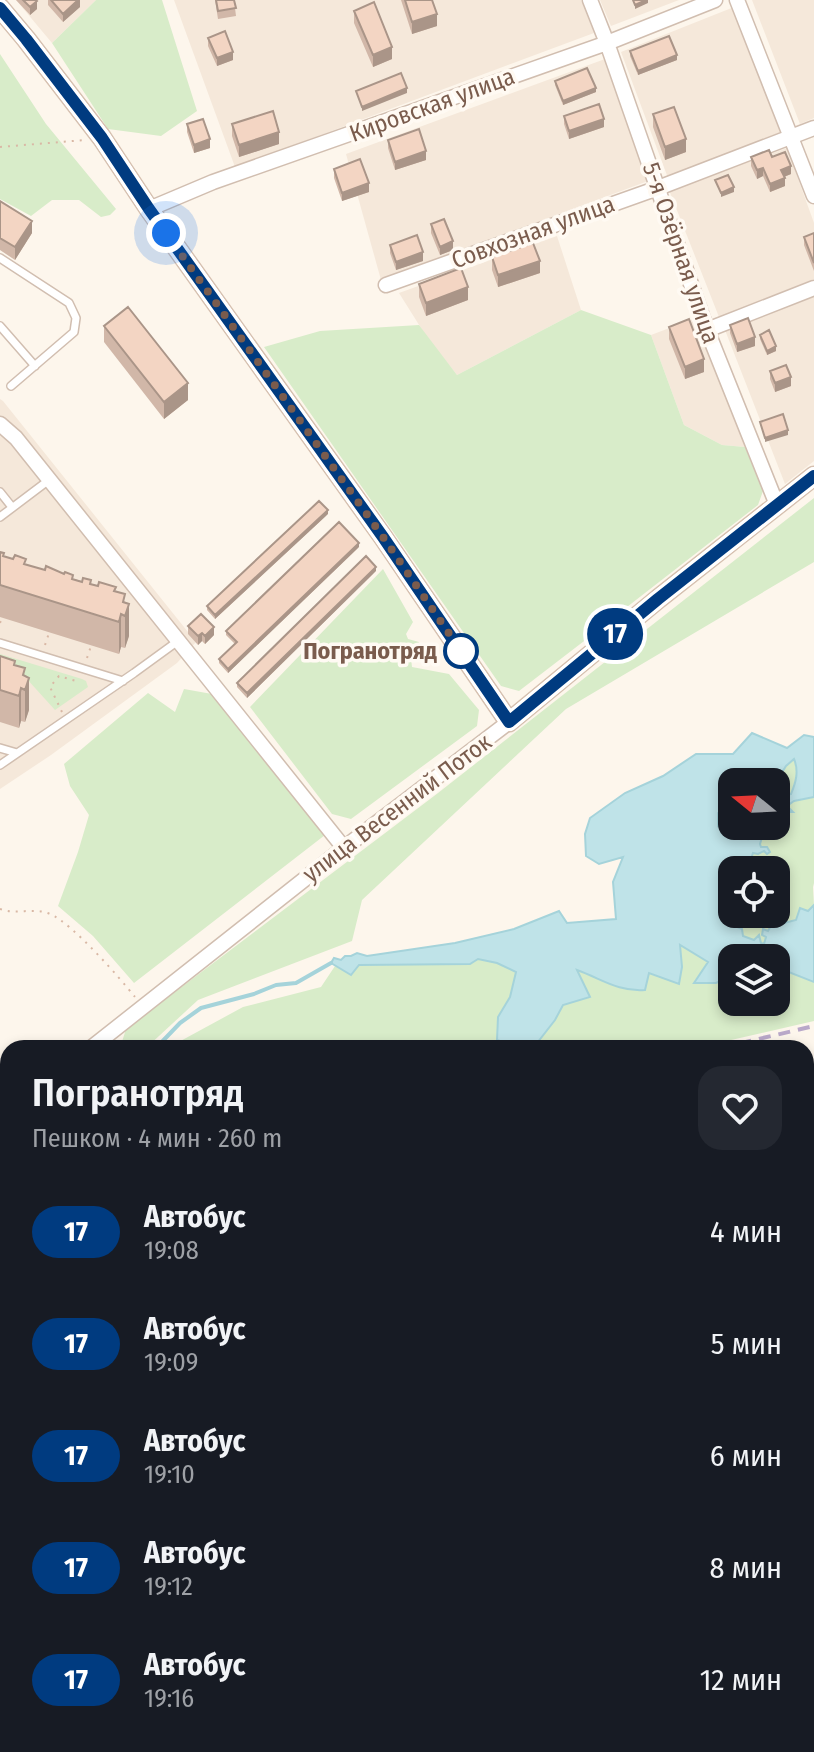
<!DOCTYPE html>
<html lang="ru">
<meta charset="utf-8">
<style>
body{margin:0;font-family:"Fira Sans Condensed",sans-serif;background:#242831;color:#f1f3f6;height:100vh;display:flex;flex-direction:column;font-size:30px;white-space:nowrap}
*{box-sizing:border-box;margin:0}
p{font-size:26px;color:#9ea1a6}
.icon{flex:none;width:44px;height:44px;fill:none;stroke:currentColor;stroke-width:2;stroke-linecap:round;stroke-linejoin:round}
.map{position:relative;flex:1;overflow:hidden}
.drawer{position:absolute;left:0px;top:1040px;width:814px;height:712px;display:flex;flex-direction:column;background:#171b24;border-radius:24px 24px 0 0;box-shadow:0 4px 12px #0003}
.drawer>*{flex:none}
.badge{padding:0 16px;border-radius:26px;font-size:28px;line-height:52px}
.needle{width:52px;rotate:288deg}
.fabs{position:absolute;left:718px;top:768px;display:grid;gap:16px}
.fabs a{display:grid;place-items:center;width:72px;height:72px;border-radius:16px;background:#171b24;box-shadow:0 4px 12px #0003;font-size:40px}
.you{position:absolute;width:40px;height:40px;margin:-20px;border:6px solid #fff;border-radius:50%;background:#1a73e8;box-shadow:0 0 0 12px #1a73e833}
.map>.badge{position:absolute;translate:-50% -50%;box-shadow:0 0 0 4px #fff}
.round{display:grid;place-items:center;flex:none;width:84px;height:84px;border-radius:24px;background:#242831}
.summary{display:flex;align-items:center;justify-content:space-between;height:136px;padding:0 32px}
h1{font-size:38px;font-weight:600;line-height:60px}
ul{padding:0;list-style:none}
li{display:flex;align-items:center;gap:24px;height:112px;padding:0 32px}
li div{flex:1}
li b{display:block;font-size:30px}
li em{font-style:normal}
li .badge{min-width:88px;font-weight:700;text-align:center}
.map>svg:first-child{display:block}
.residential{fill:#f5e8da}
.industrial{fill:#efe9e4}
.green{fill:#d8ecc9}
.water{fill:#bfe3e8;stroke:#a5d3da;stroke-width:2}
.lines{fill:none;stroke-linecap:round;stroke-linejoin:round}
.stream{stroke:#a5d3da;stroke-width:4}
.canal{stroke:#bfe3e8;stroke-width:14}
.lane-casing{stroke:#d1beb0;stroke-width:10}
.street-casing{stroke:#d1beb0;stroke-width:17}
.secondary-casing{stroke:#d6c0b0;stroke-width:21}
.path{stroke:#d9b8a5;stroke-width:2;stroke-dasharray:2 6;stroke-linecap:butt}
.lane{stroke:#fff;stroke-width:7}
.street{stroke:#fff;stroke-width:14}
.secondary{stroke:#fff;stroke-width:18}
.rail{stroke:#b9a8c9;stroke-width:4;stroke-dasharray:12 8;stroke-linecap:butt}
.wall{fill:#d1b7a8}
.shaded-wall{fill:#aa9588}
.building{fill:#f3d5c3;stroke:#aa9588;stroke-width:2}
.line-casing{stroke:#fff;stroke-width:18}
.line{stroke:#003b80;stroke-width:12}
.walk{stroke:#7a5c4d;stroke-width:8;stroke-dasharray:0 14.4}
.stop-dot{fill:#fff;stroke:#003b80;stroke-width:4}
.labels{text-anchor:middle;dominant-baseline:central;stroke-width:7;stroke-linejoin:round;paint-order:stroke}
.street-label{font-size:24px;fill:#7a5c4d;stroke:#fffaf3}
.stop-label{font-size:24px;font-weight:bold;fill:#7a5c4d;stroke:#fffaf3;text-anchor:end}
</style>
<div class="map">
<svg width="814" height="1752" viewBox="0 0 814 1752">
<rect width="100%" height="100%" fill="#fdf6ec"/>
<path class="residential" d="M16 0H96L52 43Z
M174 0H581L594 33 235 167Z
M600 0H679L611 26Z
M752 0H814V118L800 124Z
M734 7 783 131 668 178 621 52Z
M605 59 648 181 381 280 346 154Z
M787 148 814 223V279L719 317 669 190Z
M557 236 581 310 457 375 426 336 399 293Z
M814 297V461L785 484 725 330Z
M696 318 728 401 745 447 722 445 684 425 651 335Z
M0 399 3 401 196 642 177 663 51 755 0 789Z"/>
<path class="industrial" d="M236 1744H467L453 1752H222Z"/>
<path class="green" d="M96 0H162L197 111 161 136 108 129 52 43Z
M0 54 46 124 116 209 110 215 101 217 79 200H52L31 216 0 199Z
M581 310 651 335 684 425 722 445 745 447 763 491 758 505 627 607 614 605 593 621 588 638 519 691 501 686 264 347 320 331 419 325 457 375Z
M814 498V562L566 709 362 900 352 941 198 1000 146 1048H120L126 1029 438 793Z
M383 569 413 622 406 634 408 639 419 642 420 649 411 658 412 667 449 674 479 710 477 726 351 819 332 814 250 707Z
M0 654 82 679 86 681 88 687 55 710 26 678 0 671Z
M184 689 212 694 325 835 134 983 93 936 58 906 78 852 89 815 70 786 64 764 148 693 175 712Z
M794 759 797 774 791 794 776 795C776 779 781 770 794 759Z
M814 797V883L813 887 814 905 797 920 784 923 782 915 785 912 780 873 776 879V870H743L745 866H750L753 853 761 847 760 844 764 834 775 833 769 826H776V811L780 808 792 811 787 806 794 801Z
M761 914H774L773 921 768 931 763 929 766 937 764 944 761 943 758 936 754 940 742 936V929L737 928 746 920 755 923Z
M680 944 708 962 694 982 716 983 732 976V1002H776V967L814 982V1021L696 1048H172L175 1044 243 1007 321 987 335 966 351 974 359 965 470 964 477 959 497 963 516 972 510 997 498 1017 497 1040 515 1046 555 1020 563 1005 576 969 594 976 648 973 682 967Z
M814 1071V1138L806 1137V1078Z
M8 1136V1276L0 1265V1140Z
M806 1399 814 1403V1560L806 1564Z"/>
<path class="water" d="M752 733 787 748 804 735 814 737V797L794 801 787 806 793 812H788L781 808 779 814 776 811V795L791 794C796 782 799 771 794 759L786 766 776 782H732L730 807 718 813V826L727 822 748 839 757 828 756 826H769L776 833 771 835 763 834 760 844 761 847H767L770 852 767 854 764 851 758 854 753 853 750 862 754 867 752 870 750 866H745L743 870H732V885L729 886 731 889 729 894 732 895V914H760L755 923 746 920 737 927 742 929 743 936 754 940 759 935 761 943 764 944 766 937 762 935 763 929 768 931 773 922 767 916 776 914V879L782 872 781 883 787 888 784 899 788 902C790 910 787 910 782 915L784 923 796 920 800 908 808 911 814 905V982L776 967V958H732V976L716 983H694L708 962 680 945 682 967 679 984 649 973 645 990C618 992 602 979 577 970L590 997 563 1005 555 1020 537 1043 515 1046 497 1040 498 1017 510 997 516 972 497 963 478 959 470 964 359 965 351 975 331 963 334 958 341 960 345 956H351L357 953 367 956 455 943 514 929 559 911 567 923 616 919 613 882 623 857 599 864 586 856 585 834 590 818 625 793 663 776 696 754H733Z
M806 1137 814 1138V1403L806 1399Z"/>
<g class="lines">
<path class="stream" d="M156 1048 180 1023 201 1008 254 994 276 985 296 983 331 963
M806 1428 814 1437"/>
<path class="canal" d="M1 1322 8 1318"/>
<defs>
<path id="lane" d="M0 258 69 303 76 318 74 332 11 386
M0 326 35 366
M0 492 12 507
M0 517 49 480
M0 643 123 681
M0 748 17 753
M0 765 134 673 178 641
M315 1744 319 1752
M292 1752 306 1744
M382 1752 396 1744"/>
<path id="street" d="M590 0 607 43 707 330 777 505
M737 0 814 196
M149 209 213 182 607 43 715 0
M386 285 658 188 814 128
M707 330 814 288
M0 424 16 438 344 848
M91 1048 344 848 509 722
M0 1353 8 1371
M37 1752 39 1744"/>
<path id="secondary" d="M0 8 26 39 102 138 149 209 383 537 509 722 658 599 814 476"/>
</defs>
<use href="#lane" class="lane-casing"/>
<use href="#street" class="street-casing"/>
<use href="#secondary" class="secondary-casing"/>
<path class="path" d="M0 147 85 140
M0 623 2 618
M45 645 49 633
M87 658 91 646
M62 712 50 687 59 676 76 681 77 678
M0 909C16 915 34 907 50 914 72 923 119 977 135 997
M59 1048 64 1044 76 1048
M0 1066 8 1068
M0 1121 8 1115"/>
<use href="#lane" class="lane"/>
<use href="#street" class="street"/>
<use href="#secondary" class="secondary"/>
<path class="rail" d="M720 1048 814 1026
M0 1077 8 1079
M0 1295 8 1310
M806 1578 814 1573
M806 1716 814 1712
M64 1752 66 1744
M519 1752 533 1744
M744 1752 758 1744
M761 1752 775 1744
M800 1752 814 1744"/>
</g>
<path class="wall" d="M16 0H36L37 9 30 15Z
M48 0H80V7L63 22 48 5Z
M215 0H234L236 16 218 19Z
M401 0H432L437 26 412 34Z
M354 11 392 59 373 67 354 23Z
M208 38 233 60 217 66 208 46Z
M630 51 677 60 638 75 630 56Z
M555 81 596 92 563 105 555 85Z
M653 114 686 152 665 160 653 127Z
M564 116 604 127 569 139 564 124Z
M187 124 210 148 194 153 187 132Z
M232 124 279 144 239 157 232 136Z
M388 140 426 160 395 170 388 148Z
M751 157H772L791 174 784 177 785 186 770 192 763 176 757 179 751 166Z
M334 169 369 192 342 201 334 178Z
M0 201 32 233 15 260 0 250Z
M431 224 453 250 440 255 431 233Z
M814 233V271L804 245V237Z
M390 245 423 261 396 270 390 253Z
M492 257 540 273 498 287 492 270Z
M419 284 468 300 426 316 419 297Z
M730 325 755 346 737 352 730 333Z
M104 326 188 400 164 419 104 342Z
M669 327 704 372 685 379 669 339Z
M760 335 776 351 767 355 760 339Z
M770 371 791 386 775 392 770 379Z
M328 514 215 619 207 610V606Z
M359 547 228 673 219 663V659L235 644 226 635V631Z
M0 552 4 556 26 565 116 591 125 602 129 636 125 648 121 647 119 654 0 617Z
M376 571 247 698 237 687V683Z
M188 626 214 635 205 644 202 641 198 645 188 634Z
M0 656 15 665 25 676 29 710 25 722 21 721 19 728 0 722Z"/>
<path class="shaded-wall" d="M78 0H80V7L63 22V14Z
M646 0H648V3L635 9V5Z
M37 1V9L30 15V7Z
M437 14V26L412 34V22Z
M392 47V59L373 67V55Z
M233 52V60L217 66V58Z
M677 55V60L638 75V71Z
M407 88V93L362 111V107Z
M596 88V92L563 105V101Z
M604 119V127L569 139V131Z
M279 132V144L239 157V145Z
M210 139V148L194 153V145Z
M686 139V152L665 160V147Z
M426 151V160L395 170V162Z
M791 166V174L781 178V170Z
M763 168V176L757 179V170Z
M785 178V186L770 192V184Z
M369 183V192L342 201V193Z
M734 187V192L721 197V193Z
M32 221V233L15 260V247Z
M453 241V250L440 255V247Z
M423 252V261L396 270V262Z
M540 261V273L498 287V275Z
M468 287V300L426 316V303Z
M755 337V346L737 352V344Z
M776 346V351L767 355V351Z
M704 359V372L685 379V367Z
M791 377V386L775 392V383Z
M188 383V400L164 419V402Z
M788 430V435L765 442V438Z
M328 510V514L215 619V615Z
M359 543V547L228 673V669Z
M376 567V571L247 698V693Z
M129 604V636L125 648V616Z
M121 614V647L119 654V622Z
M214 627V635L205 644V636Z
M202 633V641L198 645V636Z
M29 678V710L25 722V690Z
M21 688V721L19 728V696Z
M284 1744H291L277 1752H270Z
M372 1744H380L365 1752H358Z
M443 1744H450L436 1752H429Z"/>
<path class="building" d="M23 0H36L37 1 30 7Z
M51 0H78L63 14Z
M216 0H234L236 8 218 11Z
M405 0H432L437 14 412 22Z
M633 0H646L635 5Z
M374 2 392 47 373 55 354 11Z
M225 31 233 52 217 58 208 38Z
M669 36 677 55 638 71 630 51Z
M587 68 596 88 563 101 555 81Z
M401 73 407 88 362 107 356 91Z
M599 104 604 119 569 131 564 116Z
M674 107 686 139 665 147 653 114Z
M273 111 279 132 239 145 232 124Z
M203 119 210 139 194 145 187 124Z
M419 129 426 151 395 162 388 140Z
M769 150 772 157 785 152 791 166 781 170 785 178 770 184 763 168 757 170 751 157Z
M360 159 369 183 342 193 334 169Z
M728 175 734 187 721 193 715 180Z
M0 201 32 221 15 247 0 238Z
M444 219 453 241 440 247 431 224Z
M814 233V263L804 237Z
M417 235 423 252 396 262 390 245Z
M533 243 540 261 498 275 492 257Z
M461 268 468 287 426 303 419 284Z
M128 307 188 383 164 402 104 326Z
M748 318 755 337 737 344 730 325Z
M689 319 704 359 685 367 669 327Z
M769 330 776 346 767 351 760 335Z
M786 365 791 377 775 383 770 371Z
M783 414 788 430 765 438 760 422Z
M319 501 328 510 215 615 207 606Z
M339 522 359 543 228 669 219 659 237 642 226 631Z
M0 552 4 553 3 556 13 559 15 555 26 559 24 564 45 570 46 566 64 574 65 572 73 575 72 579 82 582 83 578 91 580 90 584 98 586 99 582 116 587 114 591 125 594 123 602 129 604 125 616 121 614 119 622 0 585Z
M366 556 376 567 247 693 237 683Z
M201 614 214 627 205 636 202 633 198 636 188 626Z
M0 656 15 661 14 665 25 668 23 675 29 678 25 690 21 688 19 696 0 690Z
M245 1744H284L270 1752H232Z
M310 1744 314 1752H296Z
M326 1744H372L358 1752H330Z
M405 1744H443L429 1752H391Z"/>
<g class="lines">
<defs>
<path id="line" d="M0 8 26 39 102 138 149 209 383 537 509 722 658 599 814 476"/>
</defs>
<use href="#line" class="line-casing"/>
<use href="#line" class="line"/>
<path class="walk" d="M166 233 383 537 461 651"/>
</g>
<circle class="stop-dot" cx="461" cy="651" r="16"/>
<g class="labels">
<g class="street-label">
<text transform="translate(432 105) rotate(-20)">Кировская улица</text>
<text transform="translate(533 232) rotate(-20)">Совхозная улица</text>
<text transform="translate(681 253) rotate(71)">5-я Озёрная улица</text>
<text transform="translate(397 808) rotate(-37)">улица Весенний Поток</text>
</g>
<g class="stop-label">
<text x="437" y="651">Погранотряд</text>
</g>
</g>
</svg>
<div class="fabs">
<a><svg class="needle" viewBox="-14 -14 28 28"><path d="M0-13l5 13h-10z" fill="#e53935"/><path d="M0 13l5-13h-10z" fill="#9ea1a6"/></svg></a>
<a><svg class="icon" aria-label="locate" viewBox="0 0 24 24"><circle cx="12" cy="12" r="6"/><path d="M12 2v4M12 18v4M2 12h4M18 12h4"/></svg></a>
<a><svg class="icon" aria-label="layers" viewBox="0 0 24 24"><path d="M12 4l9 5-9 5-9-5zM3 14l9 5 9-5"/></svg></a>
</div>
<div class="you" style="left:166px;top:233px"></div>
<b class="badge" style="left:615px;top:634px;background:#003b80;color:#fff">17</b>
<section class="drawer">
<div class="summary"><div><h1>Погранотряд</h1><p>Пешком · 4 мин · 260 m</p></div><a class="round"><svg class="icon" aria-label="heart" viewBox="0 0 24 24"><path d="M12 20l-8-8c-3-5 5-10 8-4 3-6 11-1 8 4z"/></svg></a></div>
<ul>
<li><span class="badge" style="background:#003b80;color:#fff">17</span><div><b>Автобус</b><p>19:08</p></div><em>4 мин</em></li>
<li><span class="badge" style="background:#003b80;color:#fff">17</span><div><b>Автобус</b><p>19:09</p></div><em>5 мин</em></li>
<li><span class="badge" style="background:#003b80;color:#fff">17</span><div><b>Автобус</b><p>19:10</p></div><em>6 мин</em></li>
<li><span class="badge" style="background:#003b80;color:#fff">17</span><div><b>Автобус</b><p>19:12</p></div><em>8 мин</em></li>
<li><span class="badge" style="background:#003b80;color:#fff">17</span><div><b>Автобус</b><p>19:16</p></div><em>12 мин</em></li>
</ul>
</section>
</div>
